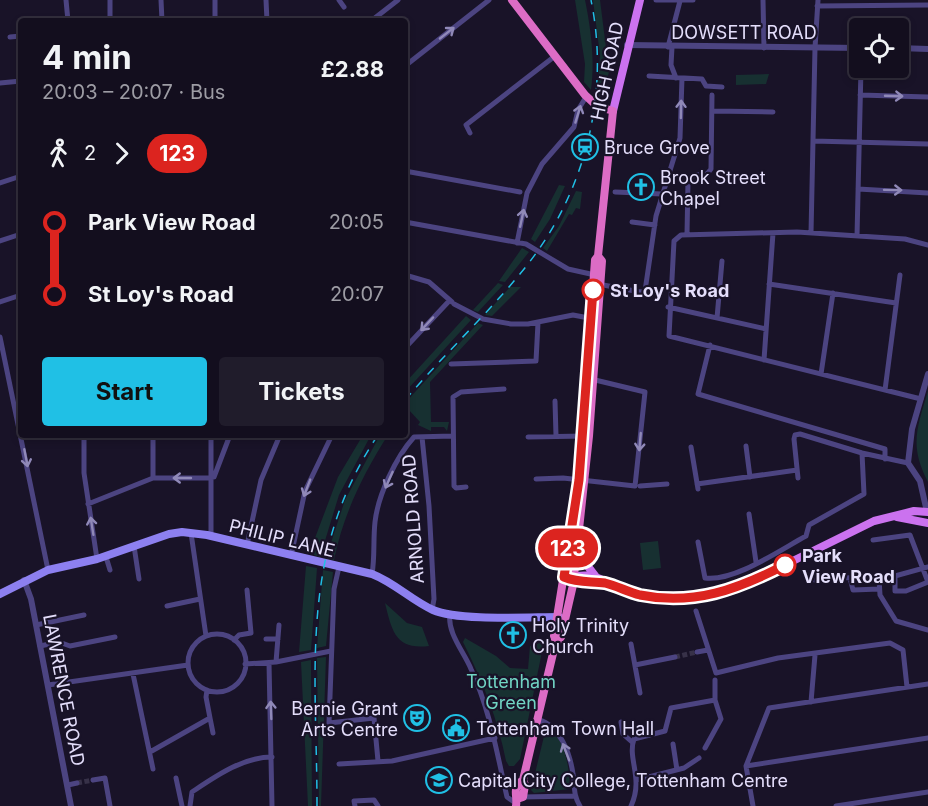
<!DOCTYPE html>
<meta charset="utf-8">
<style>
body{margin:0;font-family:Inter,sans-serif;background:#201c2b;color:#f1f3f6;height:100vh;display:flex;flex-direction:column;font-size:22px;white-space:nowrap}
*{box-sizing:border-box;margin:0}
p{font-size:20px;color:#9d9ca4}
.icon{flex:none;width:33px;height:33px;fill:none;stroke:currentColor;stroke-width:2;stroke-linecap:round;stroke-linejoin:round}
.map{position:relative;flex:1;overflow:hidden}
.panel{position:absolute;left:18px;top:18px;width:390px;height:420px;display:flex;flex-direction:column;background:#130e1e;border-radius:6px;box-shadow:0 3px 9px #0003,0 0 0 2px #322e3c}
.panel>*{flex:none}
.badge{padding:0 12px;border-radius:20px;font-size:21px;line-height:39px}
.buttons{position:absolute;left:849px;top:18px;display:grid;gap:12px}
.buttons a{display:grid;place-items:center;width:60px;height:60px;border-radius:6px;background:#130e1e;box-shadow:0 3px 9px #0003,0 0 0 2px #322e3c;font-size:30px}
.map>.badge{position:absolute;translate:-50% -50%;box-shadow:0 0 0 3px #fff}
.legs{display:flex;align-items:center;gap:9px;height:66px;padding:0 24px;font-size:20px}
.legs p{margin-inline-start:auto}
.head{display:flex;align-items:center;justify-content:space-between;height:102px;padding:0 24px}
h1{font-size:33px;font-weight:700;line-height:45px}
.action{display:flex;gap:12px;margin-top:auto;padding:12px 24px}
.action a{flex:1;height:69px;border-radius:6px;background:#20c0e5;color:#111;font-size:24px;font-weight:700;line-height:69px;text-align:center}
.action a+a{background:#201c2b;color:#f1f3f6}
ul{padding:0 24px;list-style:none}
li{display:flex;align-items:center;gap:21px;height:72px;font-size:22px}
li i{display:grid;place-items:center;width:9px;height:100%;margin:0 8px;background:currentColor}
li i::after{content:'';width:15px;height:15px;margin:-8px;border:4px solid;border-radius:50%;background:#130e1e}
li p{margin-inline-start:auto}
li:first-child i{background:linear-gradient(#0000 50%,currentColor 0)}
li:last-child i{background:linear-gradient(currentColor 50%,#0000 0)}
.map>svg:first-child{display:block}
.green{fill:#173031}
.lines{fill:none;stroke-linecap:round;stroke-linejoin:round}
.minor-tunnel{stroke:#373148;stroke-width:5;stroke-dasharray:5 2.5;stroke-linecap:butt}
.minor{stroke:#4c4481;stroke-width:5}
.tertiary{stroke:#4c4481;stroke-width:6}
.secondary{stroke:#8d80f0;stroke-width:8}
.primary{stroke:#cb72ef;stroke-width:8}
.trunk{stroke:#dc6cc5;stroke-width:8}
.rail{stroke:#20c0e5;stroke-width:1.5;stroke-dasharray:9 8;stroke-linecap:butt}
.oneway{stroke:#9089b8}
.line-1-casing{stroke:#fff;stroke-width:14}
.line-1{stroke:#dc241f;stroke-width:9}
.stop-1-dot{fill:#fff;stroke:#dc241f;stroke-width:3}
.labels{text-anchor:middle;dominant-baseline:central;stroke-width:4.5;stroke-linejoin:round;paint-order:stroke}
.street-label{font-size:18px;fill:#e4defb;stroke:#191328}
.poi-label{font-size:18px;fill:#e4defb;stroke:#191328;text-anchor:start}
.stop-label{font-size:18px;font-weight:bold;fill:#e4defb;stroke:#191328;text-anchor:start}
.park-label{font-size:18px;fill:#71d4c4;stroke:#191328}
</style>
<div class="map">
<svg width="928" height="806" viewBox="0 0 928 806">
<rect width="100%" height="100%" fill="#191328"/>
<path class="green" d="M575 0H585C591 29 595 60 591 90L584 82 585 64Z
M593 0H600L609 72 601 102 597 97 600 55Z
M769 74 766 84 736 85V75Z
M559 185 565 186 550 219 535 242 531 239Z
M576 191 582 192 580 209 576 208 572 215 569 214 547 251 543 248 559 226Z
M522 248 529 252 505 282 499 281Z
M498 283 503 285 478 312 473 310Z
M510 287H521L492 316 485 315Z
M466 316 471 320 405 392V383Z
M478 323 483 325 430 382 431 422H449L447 431 444 427H431V431L418 425 420 422 408 409 405 412V403Z
M928 391V482C909 446 917 428 928 391Z
M363 435H371L339 495 320 557 314 555 317 539 315 538 338 477Z
M380 435H388C363 474 343 515 334 560L326 558 345 500Z
M658 541 661 568 643 570 640 543Z
M306 566 317 568 311 650 299 652Z
M323 570 333 572 326 646 317 648Z
M385 603 407 623 422 627 429 646C396 650 392 632 385 603Z
M465 638 496 656 510 668 528 669 530 646 540 643 543 647 520 759 514 766H509L506 761C498 719 482 680 463 642Z
M326 657 321 806H319L317 658Z
M311 660 312 806H308L301 662Z
M546 728C565 734 570 771 570 789L534 793 531 790Z"/>
<g class="lines">
<path class="minor-tunnel" d="M675 657 697 652
M77 783 93 780"/>
<path class="minor" d="M66 0 68 21
M110 0V21
M161 0 162 21
M215 0V21
M266 0 267 21
M339 0 344 7
M656 0H693
M763 0 764 48
M817 6 928 5
M371 21 398 0
M10 37 21 36
M668 47 680 1
M672 47 671 65 676 78
M815 48 818 0
M405 66 489 0
M649 76 702 79 706 86 722 87
M0 83 21 81
M860 95 928 97
M712 111 773 112
M470 133 466 125 555 56
M813 141 928 144
M405 171 520 192
M0 183 21 176
M858 189 928 193
M615 192 662 194
M405 222 526 244 568 269 595 275
M632 222 655 225
M811 233 815 48
M687 234 688 181 694 175 707 174 711 169 712 95
M857 236 861 68
M0 241 21 234
M517 243 527 193 542 164 574 127 578 110 586 97
M405 275 429 282 452 302
M598 284 640 292 645 291 656 216 680 138 682 78
M769 284 896 303
M0 302 21 295
M454 304 483 319 511 324H528L573 315 594 319
M668 307 766 329
M717 318 722 261
M0 337 48 570
M710 345 698 394 885 449V459
M405 348 450 300
M764 360 773 233
M451 364 536 361 538 323
M821 374 833 293
M885 390 900 275
M921 399 669 336 674 241 681 235 797 232 905 239 928 245
M555 401 556 436
M84 435V473L97 559
M153 435V478
M422 437 429 506 434 599 432 610
M528 437 585 436
M746 446 750 477
M691 447 698 489
M211 478 214 477 230 435
M798 478 794 439 795 435 800 434 862 453 908 463
M536 479 563 478 635 486 645 392 591 379
M697 484 797 470
M640 486 667 484
M466 487 456 488 454 486 453 397 461 392 504 389
M88 504 153 478H211
M749 514 756 562
M191 533 206 636
M211 536V435
M873 540 910 535 928 582
M698 542 705 578C734 582 780 550 806 536L809 525 864 494 862 453
M247 545 261 480 280 435
M134 546 139 579
M291 556 305 491 332 435
M106 557 110 570
M339 567 334 589 329 723 374 718 378 761
M372 574C375 557 373 540 375 522 378 495 396 457 414 437L453 436
M895 576V591H906L928 582
M850 578 853 590 879 589
M879 579 880 595 896 621 928 630
M815 580 826 577 884 579 928 567
M167 606 200 599
M696 611 716 673
M450 614C447 633 464 652 471 669 490 710 497 754 507 797L517 804
M36 625 84 615
M188 663a29 29 0 1 1 58 0a29 29 0 1 1-58 0Z
M266 639H278
M234 640 239 635 251 633 247 590
M631 644 640 693
M40 646 59 642 70 646 115 637
M697 652 708 650
M276 662 279 625
M269 663 272 806
M245 664 276 662 331 651
M635 665 675 657
M716 673 778 658 890 643 903 650 907 687
M133 674 153 769
M48 685 188 665
M811 702 815 655
M210 718 213 733
M539 720C560 726 570 753 573 774 575 786 573 795 580 806
M621 722 623 734 632 742
M673 744 677 770
M705 748 721 719 715 700V680
M150 752 210 718 206 697 207 690
M339 764 392 761 495 738
M746 766 928 738
M176 778 182 806
M93 780 105 778 110 806
M637 780 684 768 699 758
M68 785 77 783
M523 797 574 796
M190 806 192 792C216 776 243 757 272 757
M355 806 354 801 374 800 378 806
M631 806C644 778 627 759 634 739L665 731 671 708 715 700
M753 806 746 766 769 708 928 684
M836 806 928 792"/>
<path class="tertiary" d="M627 45 860 48
M898 48 928 49
M927 512 920 481 908 463 912 429 928 374
M24 580 31 599 71 806"/>
<path class="secondary" d="M0 594 48 570 97 559 169 534 182 532 207 535 372 574C395 583 411 600 433 610 458 621 528 617 559 617"/>
<path class="primary" d="M613 111 640 0
M897 517 928 523
M577 545 583 560 596 577
M564 577 591 575 629 592 657 598H701L746 584 874 521 914 511 928 512
M567 578 604 583"/>
<path class="trunk" d="M512 0 585 95 597 106 613 111 598 256 595 260 579 481 554 636 556 642
M517 799 523 797 525 785 523 780 555 645 561 637 573 585 589 436 602 261 598 256
M516 806C518 795 511 788 523 780"/>
<path class="rail" d="M405 400C445 353 490 312 528 264 586 190 610 92 591 0
M317 806C317 671 298 554 378 435"/>
</g>
<defs><path id="oneway-shaft" d="M-6 0H5M1.5-3L5.5 0L1.5 3" fill="none" stroke-width="1.6" stroke-linecap="round" stroke-linejoin="round" transform="scale(1.5)"/></defs>
<g class="oneway">
<use href="#oneway-shaft" transform="translate(447 33) rotate(-38)"/>
<use href="#oneway-shaft" transform="translate(894 96) rotate(2)"/>
<use href="#oneway-shaft" transform="translate(681 109) rotate(-89)"/>
<use href="#oneway-shaft" transform="translate(578 114) rotate(-73)"/>
<use href="#oneway-shaft" transform="translate(893 190) rotate(1)"/>
<use href="#oneway-shaft" transform="translate(522 218) rotate(-78)"/>
<use href="#oneway-shaft" transform="translate(427 324) rotate(133)"/>
<use href="#oneway-shaft" transform="translate(640 442) rotate(95)"/>
<use href="#oneway-shaft" transform="translate(26 458) rotate(79)"/>
<use href="#oneway-shaft" transform="translate(182 478) rotate(-180)"/>
<use href="#oneway-shaft" transform="translate(389 480) rotate(114)"/>
<use href="#oneway-shaft" transform="translate(307 488) rotate(111)"/>
<use href="#oneway-shaft" transform="translate(92 526) rotate(-99)"/>
<use href="#oneway-shaft" transform="translate(271 710) rotate(-92)"/>
<use href="#oneway-shaft" transform="translate(566 752) rotate(-111)"/>
</g>
<g class="lines">
<defs>
<path id="line-1" d="M593 290 579 480 564 577C578 583 591 581 605 583 617 586 628 592 640 595 694 606 738 589 785 565"/>
</defs>
<use href="#line-1" class="line-1-casing"/>
<use href="#line-1" class="line-1"/>
</g>
<defs>
<symbol id="station-ring" viewBox="-11 -11 22 22"><circle r="9.5" fill="#191328" stroke="#20c0e5" stroke-width="1.5"/><path d="M-3-6H3Q5-6 5-4V2Q5 4 3 4L4.5 6H3L1.5 4h-3L-3 6H-4.5L-3 4Q-5 4-5 2V-4Q-5-6-3-6ZM-3.5-4v3h7v-3ZM-3.5 1v1.5H-2V1ZM2 1v1.5H3.5V1Z" fill="#20c0e5"/></symbol>
<symbol id="church-ring" viewBox="-11 -11 22 22"><circle r="9.5" fill="#191328" stroke="#20c0e5" stroke-width="1.5"/><path d="M-1.2-6h2.4v3.5h3.3v2.4h-3.3V6h-2.4V-.1h-3.3v-2.4h3.3Z" fill="#20c0e5"/></symbol>
<symbol id="theatre-ring" viewBox="-11 -11 22 22"><circle r="9.5" fill="#191328" stroke="#20c0e5" stroke-width="1.5"/><path d="M-5-5.5Q0-4 5-5.5V0Q5 5 0 6Q-5 5-5 0ZM-3.3-2.5H-1v1.5H-3.3ZM1-2.5H3.3v1.5H1ZM-2.8 1Q0 5.5 2.8 1Z" fill="#20c0e5"/></symbol>
<symbol id="civic-ring" viewBox="-11 -11 22 22"><circle r="9.5" fill="#191328" stroke="#20c0e5" stroke-width="1.5"/><path d="M-.6-6.5H3V-4.5H.6V-3L4-1V1h2V6H-6V1h2V-1L-.6-3ZM-1.2 2.5V6h2.4V2.5Z" fill="#20c0e5"/></symbol>
<symbol id="university-ring" viewBox="-11 -11 22 22"><circle r="9.5" fill="#191328" stroke="#20c0e5" stroke-width="1.5"/><path d="M0-5L7-2L0 1L-7-2ZM-4 1L0 2.5L4 1V4Q0 6-4 4Z" fill="#20c0e5"/></symbol>
</defs>
<g fill-rule="evenodd">
<use href="#station-ring" x="570" y="132" width="30" height="30"/>
<use href="#church-ring" x="626" y="172" width="30" height="30"/>
<use href="#church-ring" x="498" y="620" width="30" height="30"/>
<use href="#theatre-ring" x="402" y="703" width="30" height="30"/>
<use href="#civic-ring" x="441" y="713" width="30" height="30"/>
<use href="#university-ring" x="424" y="765" width="30" height="30"/>
</g>
<g class="stop-1-dot">
<circle cx="593" cy="290" r="10"/>
<circle cx="785" cy="565" r="10"/>
</g>
<g class="labels">
<g class="street-label">
<text x="744" y="32">DOWSETT ROAD</text>
<text transform="translate(607 71) rotate(-78)">HIGH ROAD</text>
<text transform="translate(413 519) rotate(-94)">ARNOLD ROAD</text>
<text transform="translate(282 538) rotate(14)">PHILIP LANE</text>
<text transform="translate(64 690) rotate(79)">LAWRENCE ROAD</text>
</g>
<g class="poi-label">
<text x="604" y="147">Bruce Grove</text>
<text x="660" y="177">Brook Street<tspan x="660" dy="21">Chapel</tspan></text>
<text x="532" y="625">Holy Trinity<tspan x="532" dy="21">Church</tspan></text>
<text x="398" y="708" text-anchor="end">Bernie Grant<tspan x="398" dy="21">Arts Centre</tspan></text>
<text x="476" y="728">Tottenham Town Hall</text>
<text x="458" y="780">Capital City College, Tottenham Centre</text>
</g>
<g class="stop-label">
<text x="610" y="290">St Loy's Road</text>
<text x="802" y="555">Park<tspan x="802" dy="21">View Road</tspan></text>
</g>
<g class="park-label">
<text x="511" y="681">Tottenham<tspan x="511" dy="21">Green</tspan></text>
</g>
</g>
</svg>
<div class="buttons">
<a><svg class="icon" aria-label="locate" viewBox="0 0 24 24"><circle cx="12" cy="12" r="6"/><path d="M12 2v4M12 18v4M2 12h4M18 12h4"/></svg></a>
</div>
<b class="badge" style="left:568px;top:548px;background:#dc241f;color:#fff">123</b>
<section class="panel">
<div class="head"><div><h1>4 min</h1><p>20:03 – 20:07 · Bus</p></div><b>£2.88</b></div>
<div class="legs"><svg class="icon" aria-label="walk" viewBox="0 0 24 24"><circle cx="13" cy="4" r="2"/><path d="M13 8l-2 6 4 7M11 14l-3 7M7 12l3-4h3l4 4"/></svg>2<svg class="icon" aria-label="forward" viewBox="0 0 24 24"><path d="M9 5l7 7-7 7"/></svg><b class="badge" style="background:#dc241f;color:#fff">123</b></div>
<ul>
<li><i style="color:#dc241f"></i><b>Park View Road</b><p>20:05</p></li>
<li><i style="color:#dc241f"></i><b>St Loy's Road</b><p>20:07</p></li>
</ul>
<div class="action"><a>Start</a><a>Tickets</a></div>
</section>
</div>
